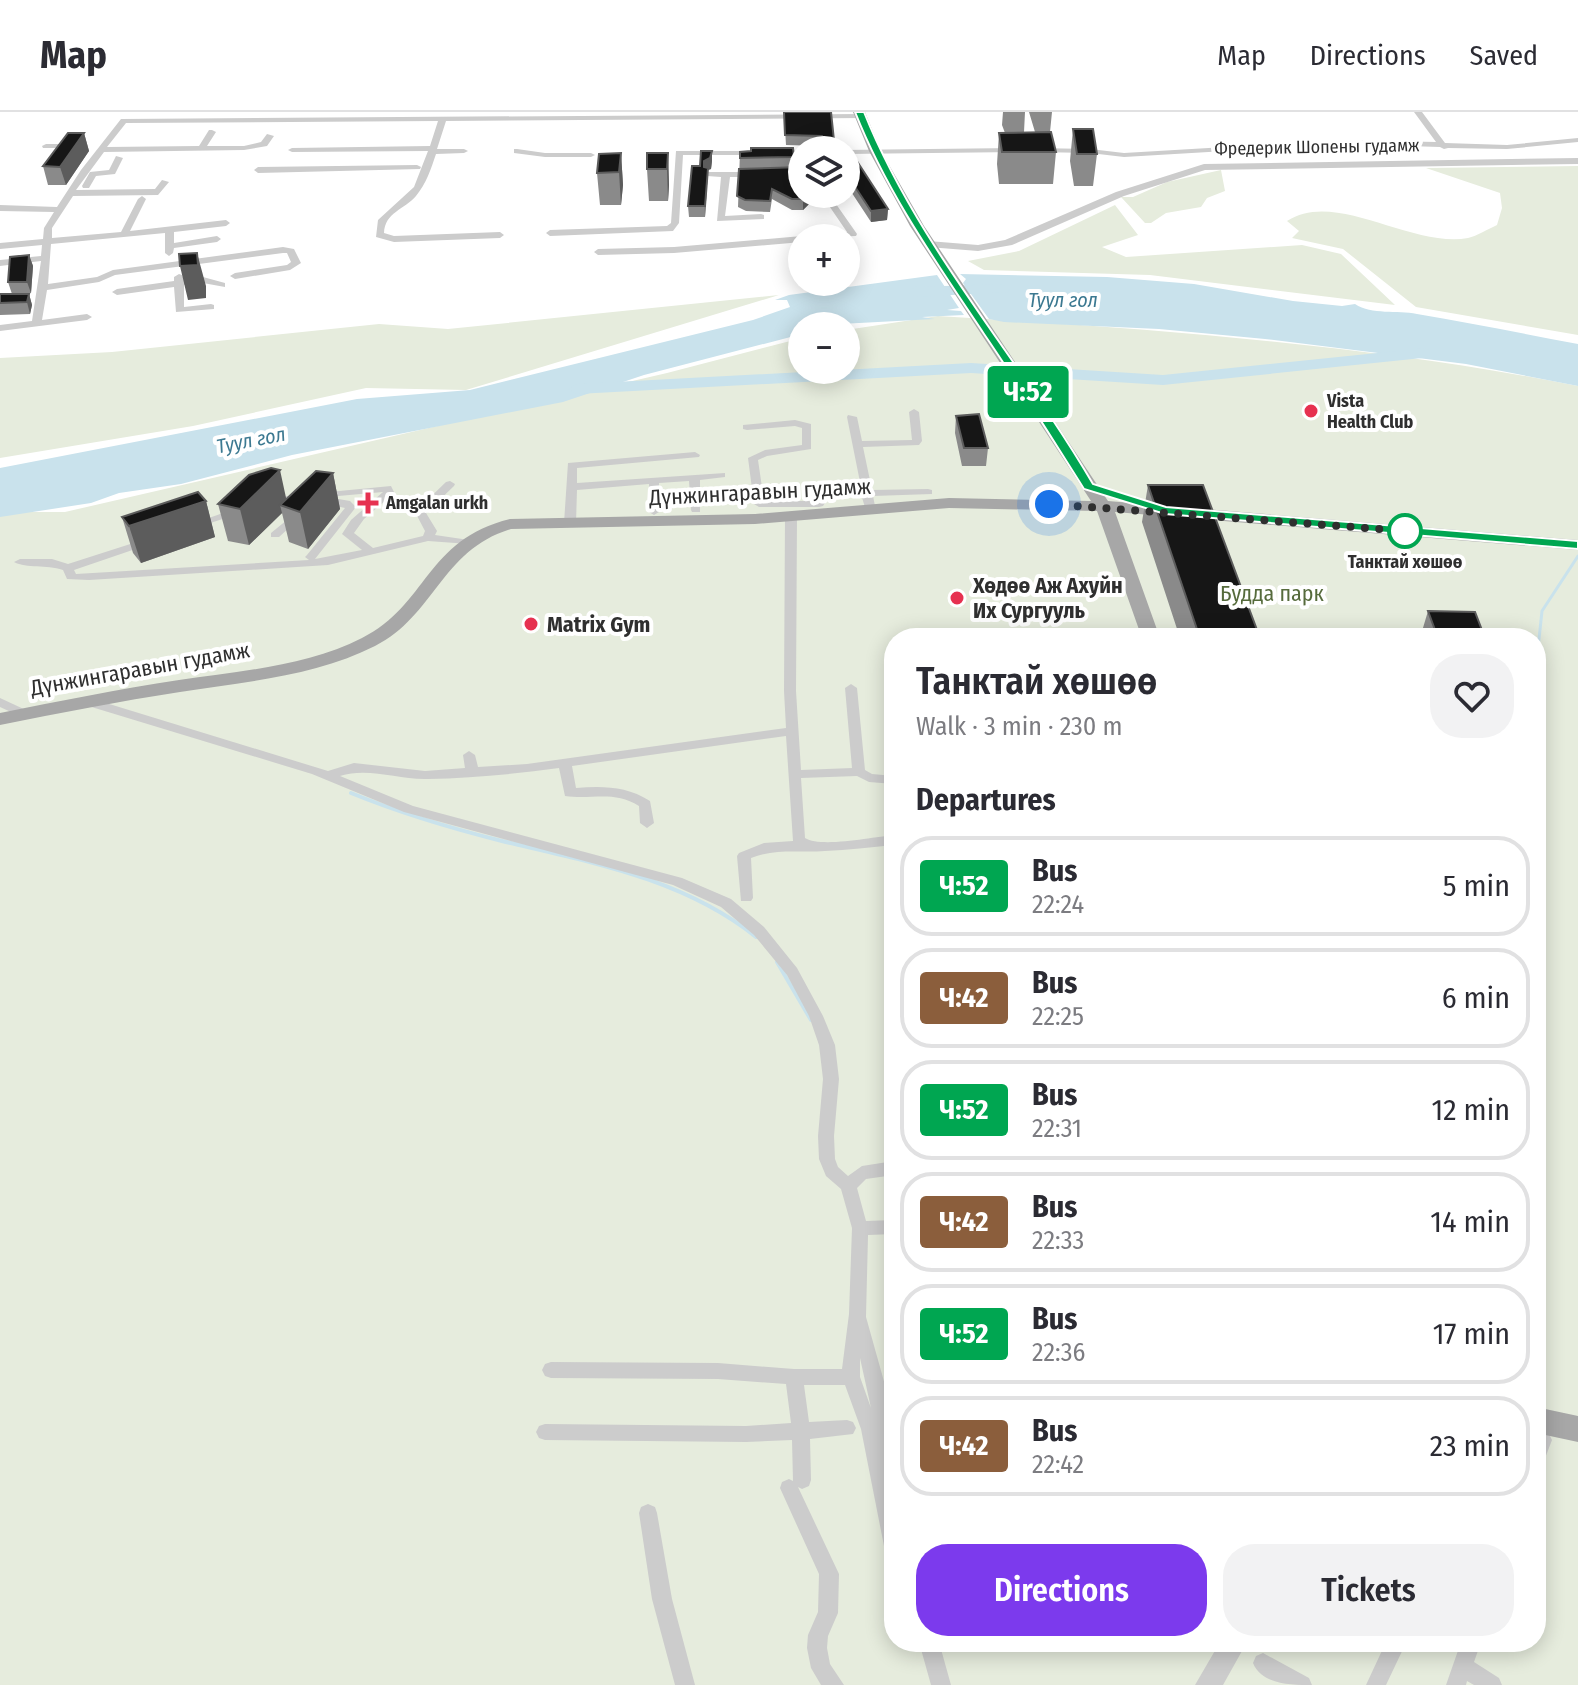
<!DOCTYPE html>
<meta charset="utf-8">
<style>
body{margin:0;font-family:"Fira Sans Condensed",sans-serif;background:#f2f2f3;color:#2b2b33;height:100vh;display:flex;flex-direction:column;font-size:30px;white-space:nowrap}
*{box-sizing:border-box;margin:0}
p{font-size:26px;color:#7c7c81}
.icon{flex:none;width:44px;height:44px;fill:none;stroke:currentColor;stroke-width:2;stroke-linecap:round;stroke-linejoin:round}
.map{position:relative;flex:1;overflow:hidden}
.sheet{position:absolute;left:884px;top:516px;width:662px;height:1024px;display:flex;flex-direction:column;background:#fff;border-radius:32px;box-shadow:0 4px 20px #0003}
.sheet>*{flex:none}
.badge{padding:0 16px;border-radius:6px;font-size:28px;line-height:52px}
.tools{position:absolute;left:788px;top:24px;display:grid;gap:16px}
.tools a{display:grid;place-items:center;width:72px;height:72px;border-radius:50%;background:#fff;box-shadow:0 4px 20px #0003;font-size:40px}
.you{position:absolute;width:40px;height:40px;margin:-20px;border:6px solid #fff;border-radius:50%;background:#1a73e8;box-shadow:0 0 0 12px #1a73e833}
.map>.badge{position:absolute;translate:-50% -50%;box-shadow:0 0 0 4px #fff}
h2{padding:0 32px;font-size:30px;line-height:72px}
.round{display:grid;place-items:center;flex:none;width:84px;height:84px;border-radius:32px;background:#f2f2f3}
.headline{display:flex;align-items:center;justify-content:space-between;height:136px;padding:0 32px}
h1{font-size:38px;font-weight:600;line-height:60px}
.primary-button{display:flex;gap:16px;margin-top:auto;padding:16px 32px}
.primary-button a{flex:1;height:92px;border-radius:32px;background:#7c3aed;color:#fff;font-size:32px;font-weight:600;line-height:92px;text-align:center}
.primary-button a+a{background:#f2f2f3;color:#2b2b33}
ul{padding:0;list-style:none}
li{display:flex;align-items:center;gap:24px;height:100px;margin:0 16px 12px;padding:0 16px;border:4px solid #e1e1e2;border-radius:32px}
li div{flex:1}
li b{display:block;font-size:30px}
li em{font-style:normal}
li .badge{min-width:88px;font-weight:700;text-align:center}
header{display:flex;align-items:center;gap:48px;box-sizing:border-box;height:112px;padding:0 40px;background:#fff;border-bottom:2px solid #e1e1e2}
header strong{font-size:38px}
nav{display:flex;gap:44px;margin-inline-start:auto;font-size:28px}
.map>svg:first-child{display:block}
.green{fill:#e6ecdd;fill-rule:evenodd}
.water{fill:#c9e2ec}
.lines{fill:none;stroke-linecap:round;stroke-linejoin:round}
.stream-far1{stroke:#c9e2ec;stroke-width:3}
.stream{stroke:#c9e2ec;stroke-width:4}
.river{fill:#c9e2ec;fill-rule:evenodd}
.minor{fill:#ccc;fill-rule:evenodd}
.tertiary{fill:#ccc;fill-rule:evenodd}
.primary{fill:#a7a7a7;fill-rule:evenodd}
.wall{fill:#8a8a8a}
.shaded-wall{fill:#5c5c5c}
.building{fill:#161616;stroke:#5c5c5c;stroke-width:2}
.line{fill:#00a651;stroke:#fff;stroke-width:2}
.walk{stroke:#2f2f2f;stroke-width:8;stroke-dasharray:0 14.4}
.poi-dot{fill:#e63150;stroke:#fff;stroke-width:3}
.stop-dot{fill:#fff;stroke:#00a651;stroke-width:4}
.labels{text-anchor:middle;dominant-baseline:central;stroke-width:8;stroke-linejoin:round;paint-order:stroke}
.far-street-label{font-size:18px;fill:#2f2f2f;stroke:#fff}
.far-poi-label{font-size:18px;font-weight:bold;fill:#2f2f2f;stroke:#fff;text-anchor:start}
.far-stop-label{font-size:18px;font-weight:bold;fill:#2f2f2f;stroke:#fff}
.far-water-label{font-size:20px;font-style:italic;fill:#3c7991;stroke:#fff}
.street-label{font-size:22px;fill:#2f2f2f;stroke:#fff}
.poi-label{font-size:22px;font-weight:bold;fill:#2f2f2f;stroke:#fff;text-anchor:start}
.park-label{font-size:22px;fill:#566b3c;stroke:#fff}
</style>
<header>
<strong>Map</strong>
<nav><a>Map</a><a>Directions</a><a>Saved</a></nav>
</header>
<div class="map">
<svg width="1578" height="1573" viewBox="0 0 1578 1573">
<rect width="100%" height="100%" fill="#fff"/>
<path class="green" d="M1578 54V223L1416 195 1343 137 1292 126 1299 119 1287 109C1335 77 1411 136 1468 126 1477 124 1488 117 1497 113L1502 96 1500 81 1426 56Z
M1221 58 1225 79 1207 86 1201 95 1166 101 1151 111H1145L1121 85H1133L1167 70Z
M1115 93 1138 123 1102 135 1126 145 1302 133 1341 142 1395 193 1150 163 984 158 968 149 1019 139Z
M779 183 466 278 366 276 193 314 0 346V246L112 240 379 212 448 217Z
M938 204C1152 217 1367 232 1578 274V1573H0V400H65L667 261 802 226V258H846V218ZM894 526H1536V1530H894Z"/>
<path class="water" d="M960 162 1107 165 1194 172 1293 189 1342 194 1355 192C1372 203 1397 198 1417 202 1471 211 1524 222 1578 232V274L1466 252 1265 227 1159 217 1004 210 989 207 963 171 966 167Z
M937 163 959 196 947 198 961 199 964 203 922 205 935 207 802 214V222L644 263 563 290 292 343 181 372 119 381 91 391 0 405V356L357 287 470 278 753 208 790 195 787 188H775L789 183Z"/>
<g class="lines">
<path class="stream-far1" d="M1536 555 1542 499 1578 444"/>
<path class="stream" d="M351 681C400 701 450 716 502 729 590 750 684 767 756 825
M777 850 811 908"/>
<path class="river" d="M1002 172 1010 177 1008 180 915 185 907 180 915 175Z
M1426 236 1434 241 1432 245 1163 273 971 261 577 282 568 277 577 272 971 251 1163 263Z"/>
<path class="minor" d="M1414 0H1422L1445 31 1507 33 1578 26V30L1507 37 1448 36 1444 37 1440 35 1343 32 1124 45 1090 41 1036 40 1032 38 1036 36 1090 37 1124 41 1343 28 1436 30Z
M861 2H864V6L446 9 437 37H464L468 39 464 41 436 42C431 57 426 72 416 84 404 98 385 100 384 121L394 124 500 120 504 123 500 126 394 130 376 125 378 108 414 75 428 39 292 40 288 38 292 36 430 34 438 9 126 11 107 35 199 34 209 18H212L216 20 207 34H244L261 30 267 22 274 24 267 34 244 38 104 40 76 78 155 77 162 68 169 70 158 83 73 84 52 116V126L121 120 138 87 142 84 146 87 130 119 226 108 230 111 226 114 174 120V131L217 124 221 127 217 130 174 136 173 141 169 144 165 141V121L51 132 48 172 97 165 113 158 283 135 294 137 301 151 290 158 235 167 230 164 235 161 287 153 291 150 287 141H283L115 163 99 170 47 178 42 208 87 202 92 205 87 208 0 219V213L32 209 41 149 0 154V148L41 144 42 133 0 137V131L43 127 44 116 54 100 0 99V93L57 95 81 58 121 7Z
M46 32H75L79 34 75 36H43L42 34Z
M1015 36H1018V40L846 42 844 38Z
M517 37 545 41H591L595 43 591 45H545L514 41V37Z
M676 39H802V43H683L679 111 673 119 550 124 546 121 550 118 667 114 671 111Z
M116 44 123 46 115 62 96 64 89 76H83L82 74 90 60 109 58Z
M417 53 421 55 420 57 258 61 254 58 258 55Z
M707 60H760L761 62 757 65H730L725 104 761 102 764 103V107L717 109 721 65 707 64Z
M821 82H829L857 122 856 124 807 126 811 123 847 120Z
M802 124 806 126H802V130L674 141 598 143 594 140 598 137 674 135Z
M179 162 182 163 184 168 203 165 225 171V175L203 171 184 173V195L211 192 214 193V197L176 200 174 175 117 183 112 180 117 177 174 169V165Z
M914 297 919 300 922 329 919 333 863 335 872 378 928 377 932 378V382L873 384 876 399 871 402 866 399 861 382 830 383 823 394 819 395H759L754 392 748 346 765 338 802 333V316L795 314 747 318 743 317V313L795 308 811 312V337L767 344 758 348 764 389H815L822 378 861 375 847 305 848 303 857 305 862 329 912 328 909 300Z
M695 340 700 343 699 345 577 356V371L725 361V365L700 368V400H692L691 398 689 369 659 371V400L654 403 649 400V372L577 378 576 411 570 414 564 411 568 351Z
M450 369 455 372 454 374 426 401 437 419 435 423 469 428V432L428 429 328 453 89 468 67 467 63 458C46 452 27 457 14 450L20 447H52L68 452 149 426 153 427V431L74 458 76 462 309 448 305 445 307 443 345 396 318 390V386L271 391 267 390V386L391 374 394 380 393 382 364 407 354 421 373 436 423 424 425 419 415 400 446 370ZM383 380 351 408 342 422 362 438 315 447 356 395 350 389 327 385Z
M240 395 244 396V400L195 416 189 413Z
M298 399 304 402 302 404 279 425H271V421Z
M791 402 797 405 796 579 801 658 852 656 845 576 851 572 857 576 865 658 872 662 894 664V672L869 670 857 664 801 666 805 726C821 736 873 725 894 723V733C871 735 848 738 825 739 799 741 776 736 751 746L753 786 751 789H741L737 744 739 741 764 731 793 729 786 624 572 654 576 676C603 674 626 674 650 689L654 711 647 716 640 711 639 694C614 678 592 688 565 684L559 656C516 662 472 666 428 667 398 668 369 655 340 664L413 694 682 766 731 787 764 815 797 856 823 904 835 933 839 967 834 1024 835 1047 838 1055 848 1064 862 1054 894 1049V1063L866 1067 857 1076 866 1109 894 1108V1122L868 1123 866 1205 885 1273 891 1307V1324L885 1346 894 1388V1443L887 1440 884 1434 861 1317 845 1273H804L809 1310 847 1308 853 1310 856 1316 853 1322 810 1327 811 1368 809 1374 802 1377 798 1375 839 1462 838 1501 828 1524 827 1536 830 1552 844 1573H821L811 1556 807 1536 808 1523 818 1500 819 1462 780 1376 782 1370 789 1367 793 1369 792 1328 746 1330 545 1328 539 1326 536 1320 539 1314 545 1312 746 1314 791 1311 786 1272 718 1267 551 1266 545 1264 542 1258 545 1252 551 1250 718 1251 794 1257H842L849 1202 852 1116 841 1077 826 1064 819 1047 818 1024 823 967 819 933 809 904 787 863 754 823 721 795 673 773 404 700 312 662 85 593 83 590 85 587H93L328 659 354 651 425 659 465 656 463 643 469 639 475 643 478 655 527 652 786 616 784 579 785 405ZM860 1246 871 1296 860 1265Z
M0 586 28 599 30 602 24 606 0 595Z
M1543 1320 1549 1322 1552 1328 1542 1354 1536 1357V1323Z
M648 1392 655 1395 657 1401 672 1487 695 1573H675L652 1487 639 1401 641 1395Z
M919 1530H939L951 1573H931Z
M1386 1530H1404L1405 1533 1386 1573H1366Z
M1461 1530H1481L1474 1550 1499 1566 1502 1573H1474L1467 1569 1466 1573H1446Z
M1263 1541 1309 1566 1312 1573C1292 1573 1262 1573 1253 1551L1256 1544Z"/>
<path class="tertiary" d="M1578 46V52L1205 58 1124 84 1012 133 978 139 928 135 922 132 928 129 978 133 1005 128 1116 80 1204 52Z
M1220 1530H1247L1223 1573H1195Z"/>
<path class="primary" d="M853 0H865L881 39 924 114 1108 389 1578 428V438L1115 400 1160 526H1142L1097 399 949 396 755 412 511 417C441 438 435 504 375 534 316 564 244 570 180 580 120 589 60 601 0 613V601C60 589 119 577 179 568 240 559 307 554 362 526 428 493 425 428 510 407L755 402 949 386 1091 389 910 114 869 39Z
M1536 1295 1578 1304V1330L1536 1321Z"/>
</g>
<path class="wall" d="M784 0H831L835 38 849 37 888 97 887 108 871 110 846 72V38H824L822 34 786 33Z
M1003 0H1025L1024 20H1035L1029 0H1052L1050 20 1056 40 1053 72H999L997 52 999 21H1005L1002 13Z
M1073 17 1097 42 1093 74H1074L1070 49Z
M84 21 89 39 66 73H48L43 54Z
M740 40 794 45V55L802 82H818V83L803 98H792L772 87 770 100 746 99 738 95Z
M621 41 623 73 621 93H600L597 61Z
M668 41 669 73 668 89H649L647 57Z
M712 49 711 57 708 58 705 105H689L688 94 700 54Z
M29 143 33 154 31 181 12 182 8 170Z
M0 182H29L32 193 30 202 0 203Z
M956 304 988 336 986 354H962L955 321Z
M333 361 340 397 308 437 289 430 282 401 249 433 228 429 218 392 287 387Z
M1148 373 1260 526H1180L1142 410Z
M206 389 215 425 141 451 133 441 122 405Z
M1428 499 1485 526H1420Z"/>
<path class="shaded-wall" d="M84 21 89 39 66 73 60 55Z
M712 39V49L711 57 708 58 705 105 704 49Z
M621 41 623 73 621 93 619 60Z
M668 41 669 73 668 89 667 57Z
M809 82H818V83L803 98V87Z
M888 97 887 108 871 110V99Z
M197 141 206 174V186L188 188 180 154Z
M29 143 33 154 31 181 27 170Z
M29 182 32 193 30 202 27 190Z
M280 358 288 395 280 393 282 401 249 433 240 397Z
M333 361 340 397 308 437 300 400Z
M206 389 215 425 141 451 129 414Z"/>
<path class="building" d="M784 0H831L835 38 849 37 888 97 871 99 846 61V38H831L822 24 785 23Z
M1073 17H1093L1097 42H1077Z
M1051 20 1056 40H1002L999 21Z
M68 21H84L60 55 43 54Z
M751 36H793L794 45 740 46V40L751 39Z
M701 39H712L710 46 704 49V55L708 56 705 94H688L692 54H700Z
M621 41 619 60 597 61 599 42Z
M647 41H668L667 57H647Z
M802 55V67L799 70H802V82H809L803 87H792L772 77 770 89 745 88 737 84 739 57Z
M197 141 198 153 180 154 179 142Z
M29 143 27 170H8L10 145Z
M0 182H29L27 190 0 191Z
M979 302 988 336H964L956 304Z
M271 356 280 358 240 397 218 392 249 363Z
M316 359 333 361 300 400 280 393Z
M1148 373H1203L1260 526H1200Z
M198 380 206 389 129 414 122 405Z
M1428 499 1475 500 1485 526H1438Z"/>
<path class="line" d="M855 0H864C918 135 1020 247 1093 372L1166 395 1578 429V437L1165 402 1084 377C1051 325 1019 273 984 222 936 150 887 81 855 0Z"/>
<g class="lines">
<path class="walk" d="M1049 392 1405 419"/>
</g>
<g class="poi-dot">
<circle cx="1311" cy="299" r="8"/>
<path d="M364 379h8v8h8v8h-8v8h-8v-8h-8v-8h8z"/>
<circle cx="957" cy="486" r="8"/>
<circle cx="531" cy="512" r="8"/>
</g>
<circle class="stop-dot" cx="1405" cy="419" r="16"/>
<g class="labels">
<g class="far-street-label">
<text transform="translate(1317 35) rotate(-1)">Фредерик Шопены гудамж</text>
</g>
<g class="far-poi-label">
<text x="1327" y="289">Vista<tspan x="1327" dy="21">Health Club</tspan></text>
<text x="386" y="391">Amgalan urkh</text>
</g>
<g class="far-stop-label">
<text x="1405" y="450">Танктай хөшөө</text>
</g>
<g class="far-water-label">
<text x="1063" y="188">Туул гол</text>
<text transform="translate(251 328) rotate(-11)">Туул гол</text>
</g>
<g class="street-label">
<text transform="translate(760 380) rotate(-3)">Дүнжингаравын гудамж</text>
<text transform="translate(140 557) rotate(-10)">Дүнжингаравын гудамж</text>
</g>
<g class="poi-label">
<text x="973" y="473">Хөдөө Аж Ахуйн<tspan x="973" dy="25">Их Сургууль</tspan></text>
<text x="547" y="512">Matrix Gym</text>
</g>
<g class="park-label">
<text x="1272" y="481">Будда парк</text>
</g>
</g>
</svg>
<div class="tools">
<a><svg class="icon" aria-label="layers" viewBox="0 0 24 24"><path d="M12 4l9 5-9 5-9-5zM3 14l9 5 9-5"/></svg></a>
<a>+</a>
<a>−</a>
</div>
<div class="you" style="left:1049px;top:392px"></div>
<b class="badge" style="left:1028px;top:280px;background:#00a651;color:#fff">Ч:52</b>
<section class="sheet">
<div class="headline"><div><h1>Танктай хөшөө</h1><p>Walk · 3 min · 230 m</p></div><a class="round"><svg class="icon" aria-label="heart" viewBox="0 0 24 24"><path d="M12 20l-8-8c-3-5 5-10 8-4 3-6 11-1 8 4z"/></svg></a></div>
<h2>Departures</h2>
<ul>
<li><span class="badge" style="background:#00a651;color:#fff">Ч:52</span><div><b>Bus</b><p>22:24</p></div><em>5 min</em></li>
<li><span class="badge" style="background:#8b5e3c;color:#fff">Ч:42</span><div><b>Bus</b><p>22:25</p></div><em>6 min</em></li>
<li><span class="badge" style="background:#00a651;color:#fff">Ч:52</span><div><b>Bus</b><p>22:31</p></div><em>12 min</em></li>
<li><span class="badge" style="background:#8b5e3c;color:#fff">Ч:42</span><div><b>Bus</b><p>22:33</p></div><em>14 min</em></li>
<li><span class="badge" style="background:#00a651;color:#fff">Ч:52</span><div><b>Bus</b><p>22:36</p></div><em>17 min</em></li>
<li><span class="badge" style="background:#8b5e3c;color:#fff">Ч:42</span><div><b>Bus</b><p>22:42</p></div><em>23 min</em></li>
</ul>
<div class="primary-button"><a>Directions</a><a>Tickets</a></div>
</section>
</div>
